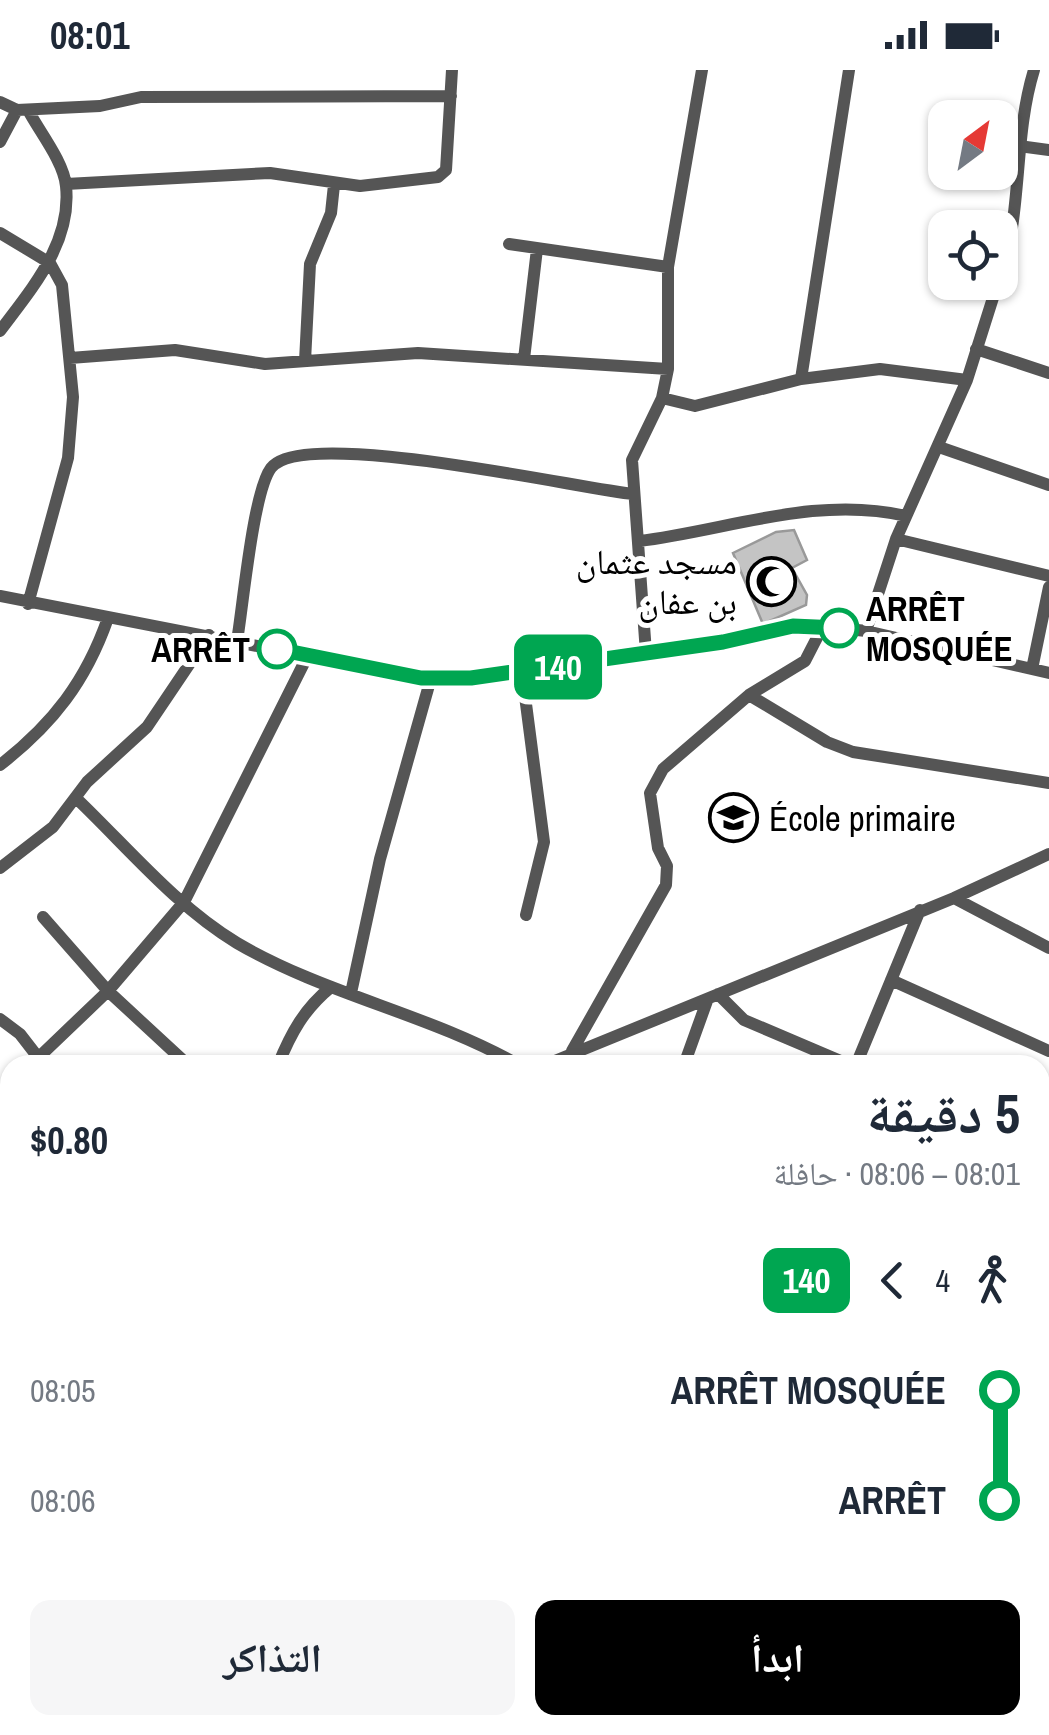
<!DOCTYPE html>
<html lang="ar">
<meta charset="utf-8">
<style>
body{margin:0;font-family:"Archivo Narrow","Noto Naskh Arabic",sans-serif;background:#f6f6f7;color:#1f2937;direction:rtl;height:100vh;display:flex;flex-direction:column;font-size:38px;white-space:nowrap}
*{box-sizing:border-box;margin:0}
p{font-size:32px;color:#747a83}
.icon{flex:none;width:55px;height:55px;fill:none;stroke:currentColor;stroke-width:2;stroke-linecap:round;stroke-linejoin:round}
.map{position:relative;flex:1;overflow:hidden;direction:ltr}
.panel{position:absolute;left:0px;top:985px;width:1050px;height:680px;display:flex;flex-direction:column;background:#fff;border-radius:30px 30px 0 0;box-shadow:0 2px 8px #0004;direction:rtl}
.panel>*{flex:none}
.badge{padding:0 20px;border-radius:15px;font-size:35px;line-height:65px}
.needle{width:65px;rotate:32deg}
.fabs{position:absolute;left:928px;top:30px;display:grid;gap:20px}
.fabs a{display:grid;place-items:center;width:90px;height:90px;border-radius:20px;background:#fff;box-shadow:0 2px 8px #0004;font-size:50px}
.map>.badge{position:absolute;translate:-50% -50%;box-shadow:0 0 0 5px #fff}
.legs{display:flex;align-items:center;gap:15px;height:110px;padding:0 30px;font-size:32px}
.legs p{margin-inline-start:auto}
.overview{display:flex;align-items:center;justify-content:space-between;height:170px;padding:0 30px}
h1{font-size:55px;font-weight:700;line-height:75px}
.action{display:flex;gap:20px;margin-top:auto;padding:20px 30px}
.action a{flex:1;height:115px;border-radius:20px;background:#000;color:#fff;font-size:40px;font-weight:700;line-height:115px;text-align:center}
.action a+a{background:#f6f6f7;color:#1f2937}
ul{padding:0 30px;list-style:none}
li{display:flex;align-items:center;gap:35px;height:110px;font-size:38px}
li i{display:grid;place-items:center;width:15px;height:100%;margin:0 12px;background:currentColor}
li i::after{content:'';width:25px;height:25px;margin:-12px;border:8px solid;border-radius:50%;background:#fff}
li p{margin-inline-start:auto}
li:first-child i{background:linear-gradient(#0000 50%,currentColor 0)}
li:last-child i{background:linear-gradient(currentColor 50%,#0000 0)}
.status{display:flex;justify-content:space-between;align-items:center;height:70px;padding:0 50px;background:#fff;direction:ltr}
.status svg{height:28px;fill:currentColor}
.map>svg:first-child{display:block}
.building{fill:#c4c4c4;stroke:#999;stroke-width:2.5}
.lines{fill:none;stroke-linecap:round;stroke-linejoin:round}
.primary-casing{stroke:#dbdbdb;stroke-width:25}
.street{stroke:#555;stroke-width:12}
.secondary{stroke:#222;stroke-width:18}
.primary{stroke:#000;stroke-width:20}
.line-1-casing{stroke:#fff;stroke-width:22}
.line-1{stroke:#00a651;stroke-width:15}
.stop-1-dot{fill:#fff;stroke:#00a651;stroke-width:5}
.labels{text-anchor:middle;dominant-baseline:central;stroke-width:10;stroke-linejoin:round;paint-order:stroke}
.poi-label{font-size:35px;fill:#000;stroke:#fff;text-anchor:end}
.stop-label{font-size:35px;font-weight:bold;fill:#000;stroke:#fff;text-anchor:start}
</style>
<div class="status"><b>08:01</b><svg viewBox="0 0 49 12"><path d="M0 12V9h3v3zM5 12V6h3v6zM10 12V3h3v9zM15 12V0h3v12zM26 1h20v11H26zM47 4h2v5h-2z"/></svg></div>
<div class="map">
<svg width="1049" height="1665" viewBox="0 0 1049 1665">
<rect width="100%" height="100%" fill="#fff"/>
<path class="building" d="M794 460 807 490 792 498 807 525 806 535 763 554 733 483 776 462Z
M682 1655V1665H663L662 1656Z
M769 1655H788L789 1665H770Z
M852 1655H872L873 1665H853Z
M902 1655H953L952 1664 939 1665H903Z"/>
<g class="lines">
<defs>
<path id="primary" d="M959 1655 963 1665
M976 1655 981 1665"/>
</defs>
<use href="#primary" class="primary-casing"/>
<path class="street" d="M0 32 17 40 0 72
M17 40 100 36 141 27 451 26
M1019 76 1049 80
M66 114 270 103 360 116 438 107 446 100 452 0
M0 163 50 193 62 215 73 327 68 388 28 534
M509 174 668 197
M1000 208C1023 142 1013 68 1034 0
M0 261C32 218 72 173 66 116 64 92 39 61 28 40
M976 279 1049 303
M70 288 175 280 265 294 418 283 668 299
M524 289 537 179
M305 291 310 194 331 143 334 115
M801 309 849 0
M662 328 695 336 801 309 880 299 967 310
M939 377 1049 415
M896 469 1049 506
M639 471C728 460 816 425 906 446
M0 526 421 608 533 602 814 555 866 561 1049 603
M866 561 896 469 967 310 998 212
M237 571C243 536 253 422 271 398 302 356 576 418 633 424
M646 583 632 390 662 328 668 299V197L702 0
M1032 599 1049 517
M522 603 544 772 526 845
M749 625 827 672 853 682 1049 713
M0 695C53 654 86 611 108 548
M78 730C128 778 177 837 237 873 326 925 429 944 519 995
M0 798 53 757 87 712 147 657 209 565
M954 828 1049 878
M43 847 108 921 188 995
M891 910 1049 981
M351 923 380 789 431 608
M718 924 744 950 850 995
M0 949 20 964 44 995
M572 981 666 815 667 796 658 778 650 723 663 699 749 625 805 591 823 556
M39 987 108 921 184 832 308 585
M278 995C291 963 304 939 331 917
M545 995 954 828 1049 784
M684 995 707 931
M856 995 920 840
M0 1050 10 1044
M1040 1078 1049 1082
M0 1166 10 1165
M1040 1297 1049 1300
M1040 1376 1049 1354
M164 1655 165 1665
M429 1655 430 1665
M572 1655V1665
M808 1655 809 1665
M890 1655 891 1665
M6 1665 60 1655
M624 1665 625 1655"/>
<path class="secondary" d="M1040 1141 1049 1121
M525 1655 529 1665"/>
<use href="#primary" class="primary"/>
</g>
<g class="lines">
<defs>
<path id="line-1" d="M277 579 421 608H471L723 572 793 556 839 558"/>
</defs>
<use href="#line-1" class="line-1-casing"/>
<use href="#line-1" class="line-1"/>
</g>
<defs>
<symbol id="mosque-ring" viewBox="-11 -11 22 22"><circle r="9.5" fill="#fff" stroke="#000" stroke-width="1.5"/><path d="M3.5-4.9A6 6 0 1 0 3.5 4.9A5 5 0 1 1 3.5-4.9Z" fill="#000"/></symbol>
<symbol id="school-ring" viewBox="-11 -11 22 22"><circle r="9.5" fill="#fff" stroke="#000" stroke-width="1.5"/><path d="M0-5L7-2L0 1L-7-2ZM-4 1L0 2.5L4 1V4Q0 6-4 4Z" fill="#000"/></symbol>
</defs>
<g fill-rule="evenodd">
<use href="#mosque-ring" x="744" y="484" width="55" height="55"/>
<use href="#school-ring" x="706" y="720" width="55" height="55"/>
</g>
<g class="stop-1-dot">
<circle cx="839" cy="558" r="18"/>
<circle cx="277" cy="579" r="18"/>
</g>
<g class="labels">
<g class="poi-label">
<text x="737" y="491">مسجد عثمان<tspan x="737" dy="40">بن عفان</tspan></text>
<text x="769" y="748" text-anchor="start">École primaire</text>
</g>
<g class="stop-label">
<text x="866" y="538">ARRÊT<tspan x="866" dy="40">MOSQUÉE</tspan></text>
<text x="250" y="579" text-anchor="end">ARRÊT</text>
</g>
</g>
</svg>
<div class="fabs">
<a><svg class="needle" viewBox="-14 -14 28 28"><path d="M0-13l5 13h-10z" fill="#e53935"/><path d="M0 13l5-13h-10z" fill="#747a83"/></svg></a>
<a><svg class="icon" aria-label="locate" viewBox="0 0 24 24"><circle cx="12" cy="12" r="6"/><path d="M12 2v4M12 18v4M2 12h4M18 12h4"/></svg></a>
</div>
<b class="badge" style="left:558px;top:597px;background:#00a651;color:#fff">140</b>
<section class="panel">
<div class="overview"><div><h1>5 دقيقة</h1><p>08:01 – 08:06 · حافلة</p></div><b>$0.80</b></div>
<div class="legs"><svg class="icon" aria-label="walk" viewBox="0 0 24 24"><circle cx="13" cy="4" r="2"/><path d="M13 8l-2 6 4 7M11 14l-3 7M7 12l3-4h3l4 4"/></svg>4<svg class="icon" aria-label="back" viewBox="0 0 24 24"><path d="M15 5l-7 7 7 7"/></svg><b class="badge" style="background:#00a651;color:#fff">140</b></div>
<ul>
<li><i style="color:#00a651"></i><b>ARRÊT MOSQUÉE</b><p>08:05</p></li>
<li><i style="color:#00a651"></i><b>ARRÊT</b><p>08:06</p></li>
</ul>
<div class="action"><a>ابدأ</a><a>التذاكر</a></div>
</section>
</div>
